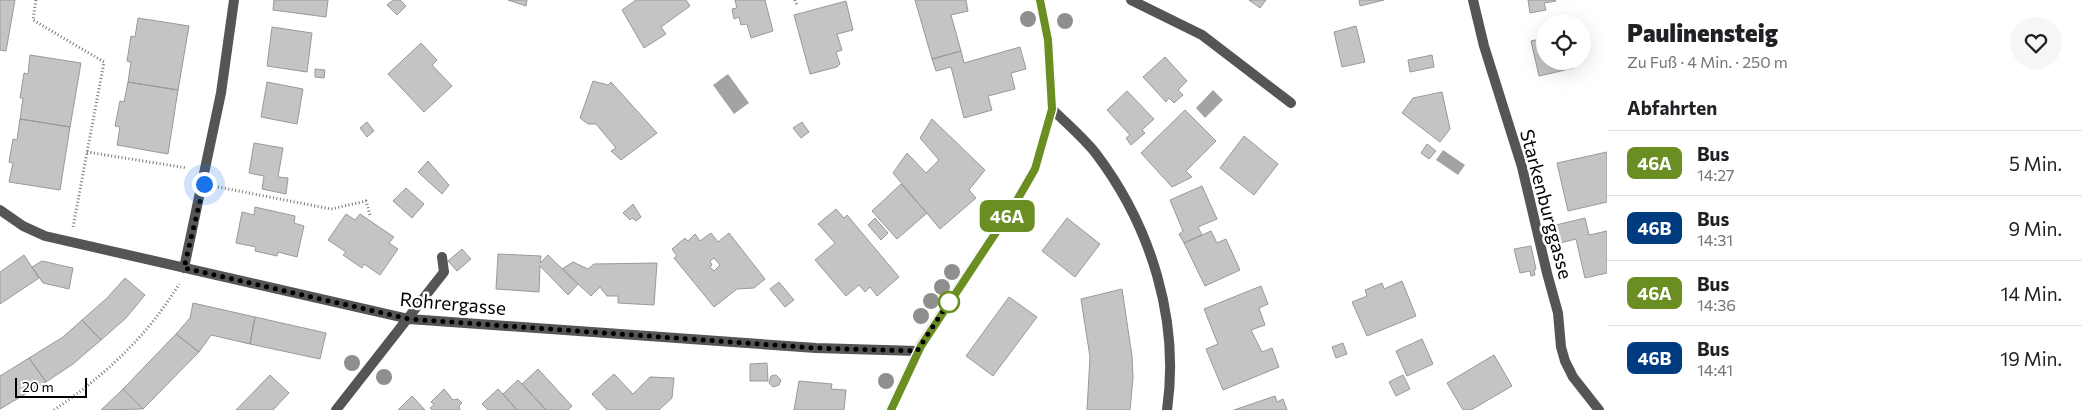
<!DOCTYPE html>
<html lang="de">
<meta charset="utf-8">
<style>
body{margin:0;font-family:Commissioner,sans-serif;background:#f6f6f6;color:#202124;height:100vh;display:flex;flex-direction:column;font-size:19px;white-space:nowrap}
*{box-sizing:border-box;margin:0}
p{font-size:16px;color:#757577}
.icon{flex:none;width:28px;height:28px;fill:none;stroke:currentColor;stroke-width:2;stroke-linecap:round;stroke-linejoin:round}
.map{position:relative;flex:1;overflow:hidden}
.drawer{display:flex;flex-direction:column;background:#fff;width:475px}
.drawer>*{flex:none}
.badge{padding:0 10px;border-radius:8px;font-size:18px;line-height:32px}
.buttons{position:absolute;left:1536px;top:15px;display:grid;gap:10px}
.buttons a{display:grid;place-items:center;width:55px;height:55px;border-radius:50%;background:#fff;box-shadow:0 5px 20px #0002;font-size:25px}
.scale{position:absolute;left:15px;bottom:12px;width:72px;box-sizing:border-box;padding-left:5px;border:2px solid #000;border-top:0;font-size:14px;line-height:18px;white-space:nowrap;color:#000;-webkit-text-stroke:4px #fff;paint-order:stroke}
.you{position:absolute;width:25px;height:25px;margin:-12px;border:4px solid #fff;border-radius:50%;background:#1a73e8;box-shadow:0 0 0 8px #1a73e833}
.map>.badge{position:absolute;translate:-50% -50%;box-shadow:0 0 0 2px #fff}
h2{padding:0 20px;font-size:19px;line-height:45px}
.round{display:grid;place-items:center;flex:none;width:52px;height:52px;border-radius:26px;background:#f6f6f6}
.summary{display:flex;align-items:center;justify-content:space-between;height:85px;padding:0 20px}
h1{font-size:24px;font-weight:800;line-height:38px}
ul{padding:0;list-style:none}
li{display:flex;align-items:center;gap:15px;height:65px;padding:0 20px;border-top:1px solid #e0e0e0}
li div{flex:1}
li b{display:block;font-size:19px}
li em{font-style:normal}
li .badge{min-width:55px;font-weight:700;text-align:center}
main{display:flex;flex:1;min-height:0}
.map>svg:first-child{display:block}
.water{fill:#a3a3a3}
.building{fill:#c4c4c4;stroke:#999;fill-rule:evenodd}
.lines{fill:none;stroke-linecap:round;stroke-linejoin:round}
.path{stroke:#777;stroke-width:3;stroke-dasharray:1 2.5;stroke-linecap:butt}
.street{stroke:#555;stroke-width:10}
.tree{fill:#8f8f8f}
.line-casing{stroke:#fff;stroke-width:11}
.line{stroke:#6b8e23;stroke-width:8}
.walk{stroke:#000;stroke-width:5;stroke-dasharray:0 9}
.stop-dot{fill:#fff;stroke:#6b8e23;stroke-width:2.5}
.labels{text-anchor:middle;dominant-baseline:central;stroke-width:5;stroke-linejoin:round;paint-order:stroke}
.street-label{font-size:19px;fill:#000;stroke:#fff}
</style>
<main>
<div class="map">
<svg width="1607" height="410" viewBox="0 0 1607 410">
<rect width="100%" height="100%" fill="#fff"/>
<path class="water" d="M728 74 749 103 734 114 713 85Z
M1213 90 1223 100 1205 118 1196 108Z
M1443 150 1465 165 1458 175 1436 160Z"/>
<path class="building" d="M0 0H15L6 51 0 50Z
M274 0H328L326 17 273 10Z
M393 0H400L406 6 397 15 387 5Z
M508 0H527L526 6Z
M636 0H686L690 6 661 27 666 34 644 48 622 10Z
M735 0H765L773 31 751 38 747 24 741 25 739 17 734 19 732 9 737 8Z
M915 0H966L968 11 951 15 961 51 932 59Z
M1249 0H1266L1260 8Z
M1359 0H1384L1360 6Z
M1528 0H1555L1556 1 1544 3 1546 10 1530 13Z
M846 1 853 30 837 34 842 50 836 52 840 64 837 67 810 74 794 15Z
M138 18 189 26 178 90 128 82 131 62 127 61 131 36 135 37Z
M1356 26 1365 62 1342 67 1334 32Z
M272 27 312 33 307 72 267 66Z
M1545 38V61H1580L1573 63 1574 68 1539 76 1531 41Z
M421 43 437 60 432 65 452 86 424 112 388 74Z
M1020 47 1026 69 1011 73 1015 89 988 96 992 110 964 118 951 67 936 71 932 59 961 51 964 63Z
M30 55 81 63 70 127 20 119 23 98H20L24 73 28 74Z
M1432 55 1434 67 1410 72 1408 60Z
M1165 57 1187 81 1178 90 1183 95 1174 103 1169 98 1166 102 1143 77Z
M315 69 325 70 324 78 315 77Z
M593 81 608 85 611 82 657 133 621 160 611 151 616 148 596 124H588L580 118Z
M128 82 178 90 168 154 117 145 120 127 115 126 120 101 124 102Z
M267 82 303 89 297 124 261 117Z
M1127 91 1154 119 1142 130 1145 133 1131 145 1126 138 1130 135 1107 110Z
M1442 92 1450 129 1440 142 1402 113 1413 98Z
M1185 110 1216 141 1186 171 1192 177 1172 187 1141 153Z
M20 119 70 127 60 190 9 182 13 163 9 162 13 139 17 140Z
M932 119 985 170 969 190 976 198 940 229 893 173 907 153 926 173 939 160 920 138Z
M367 122 374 131 367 137 360 128Z
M802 122 809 132 801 138 793 128Z
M1244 136 1278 164 1254 195 1220 168Z
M254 143 283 148 278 177 288 178 286 194 262 189 264 176 249 173Z
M1427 144 1436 151 1429 159 1421 153Z
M1607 152V202L1568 211 1557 163Z
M428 161 449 185 442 194 418 172Z
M901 184 927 213 897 239 872 211Z
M1202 186 1217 219 1198 227 1202 235 1184 243 1179 234 1183 231 1170 200Z
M406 188 424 204 412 218 393 201Z
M633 204 641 217 636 221 632 218 630 220 623 213Z
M255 207 295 216 294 223 304 226 297 257 278 252 277 256 255 251 256 247 236 243 242 212 254 215Z
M836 209 844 218 847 215 899 277 877 296 870 287 865 292 859 285 846 296 815 260 835 243 818 224Z
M346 214 355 220 360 214 394 237 389 243 398 249 380 275 364 264 362 268 343 255 346 252 328 240Z
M875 218 888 233 881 240 868 225Z
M1067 218 1100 244 1075 277 1042 251Z
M1585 218 1589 235 1607 231V273L1585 278 1576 239 1560 243 1556 225Z
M1211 231 1217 243 1226 239 1240 270 1205 286 1184 243Z
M711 233 718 242 729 233 765 279 754 288 737 289 714 307 674 258 677 256 672 249 685 238 688 241 695 234 700 241ZM714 258 720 265 714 271 710 267 712 265 710 261Z
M1531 246 1536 269 1534 270 1535 275 1531 276 1530 271 1520 273 1514 249Z
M462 249 471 259 457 271 448 261Z
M498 254 541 256 540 263 548 255 578 284 568 295 540 266 539 292 496 289Z
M24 255 39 278 0 304V272Z
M42 261 73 268 69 289 43 283 32 267Z
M573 262 588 269 594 264 657 263 654 305 618 303V296H607L600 287 591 296 562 269Z
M125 278 145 295 126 318 101 340 82 320 107 298Z
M1402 281 1416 316 1367 336 1352 302 1367 296 1365 290 1382 283 1384 289Z
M779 282 794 300 785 307 770 289Z
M1261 286 1268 304 1259 308 1265 325 1251 330 1262 352 1272 348 1279 367 1223 390 1206 349 1218 344 1204 309Z
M1122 289 1132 356 1133 378 1130 410H1087L1090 357 1081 299Z
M1009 297 1037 317 993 376 966 356Z
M193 303 255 317 250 344 211 335 199 352 176 334 190 318Z
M255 317 326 333 320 359 250 344Z
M82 320 101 340 73 364 46 382 29 358 63 337Z
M176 334 199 352 143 409 123 389Z
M1422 339 1433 364 1407 376 1396 351Z
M1343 343 1347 354 1336 358 1332 347Z
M1494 355 1512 386 1471 410H1463L1447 383Z
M29 358 46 382 0 409V376Z
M767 363 768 381H750V364Z
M538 369 572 406 568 410H546L522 384Z
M614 374 633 394 650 377 674 378 672 398 659 410H607L592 394Z
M270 375 289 393 273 410H236Z
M776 375 781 380 779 385 773 387 769 383 771 376Z
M1403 375 1410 389 1396 396 1389 382Z
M518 380 522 384 546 410H517L503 394Z
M799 381 832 384 831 389 846 390 844 410H794Z
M123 389 143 409 101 410Z
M444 389 453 400 458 399 462 403 459 406 460 410H432L430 408 434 405 431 402Z
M498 389 503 394 517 410H488L482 404Z
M412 396 425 410H398Z
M1275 396 1277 402 1283 399 1287 410H1234Z"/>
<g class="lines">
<path class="path" d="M36 0 33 20 104 62 73 227
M795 0 797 5
M87 152 187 168
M218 187 331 209 366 201 370 215
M54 410C103 377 148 336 179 284"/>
<path class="street" d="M1131 0 1202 35 1291 103
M1473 0 1484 46 1522 167 1547 273 1558 313 1561 347 1565 361 1573 377 1599 410
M1052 109C1067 124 1085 139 1097 155 1151 227 1180 320 1167 410
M0 210 23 226 45 236 409 319 816 348 917 351
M184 268 221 93 234 0
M336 410 444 272 442 257
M891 410 921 345 1016 202 1035 169 1052 109 1048 40 1040 0"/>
</g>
<g class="tree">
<circle cx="1028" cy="19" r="8"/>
<circle cx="1065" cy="21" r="8"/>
<circle cx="952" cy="272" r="8"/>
<circle cx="942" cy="287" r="8"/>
<circle cx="931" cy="301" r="8"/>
<circle cx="921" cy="316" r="8"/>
<circle cx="352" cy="363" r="8"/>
<circle cx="384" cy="377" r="8"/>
<circle cx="886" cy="381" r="8"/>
</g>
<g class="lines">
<defs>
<path id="line" d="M891 410 921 346 1016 202 1035 169 1052 109 1048 40 1040 0"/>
</defs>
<use href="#line" class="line-casing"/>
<use href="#line" class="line"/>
<path class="walk" d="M204 184 184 268 409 319 816 348 917 351 949 302"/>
</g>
<circle class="stop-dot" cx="949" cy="302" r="10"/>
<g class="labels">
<g class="street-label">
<text transform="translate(1547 204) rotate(75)">Starkenburggasse</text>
<text transform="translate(453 303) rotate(5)">Rohrergasse</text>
</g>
</g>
</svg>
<div class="buttons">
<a><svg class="icon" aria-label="locate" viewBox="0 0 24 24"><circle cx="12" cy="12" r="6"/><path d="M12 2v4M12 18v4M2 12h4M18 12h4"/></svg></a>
</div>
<div class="scale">20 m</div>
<div class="you" style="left:204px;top:184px"></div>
<b class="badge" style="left:1007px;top:216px;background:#6b8e23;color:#fff">46A</b>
</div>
<section class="drawer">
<div class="summary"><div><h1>Paulinensteig</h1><p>Zu Fuß · 4 Min. · 250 m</p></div><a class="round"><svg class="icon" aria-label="heart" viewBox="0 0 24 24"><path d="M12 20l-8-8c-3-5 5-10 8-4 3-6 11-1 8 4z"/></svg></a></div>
<h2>Abfahrten</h2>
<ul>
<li><span class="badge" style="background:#6b8e23;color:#fff">46A</span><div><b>Bus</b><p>14:27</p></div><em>5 Min.</em></li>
<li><span class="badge" style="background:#003b80;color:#fff">46B</span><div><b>Bus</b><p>14:31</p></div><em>9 Min.</em></li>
<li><span class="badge" style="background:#6b8e23;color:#fff">46A</span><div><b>Bus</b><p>14:36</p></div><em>14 Min.</em></li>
<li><span class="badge" style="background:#003b80;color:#fff">46B</span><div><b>Bus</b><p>14:41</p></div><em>19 Min.</em></li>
</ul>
</section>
</main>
